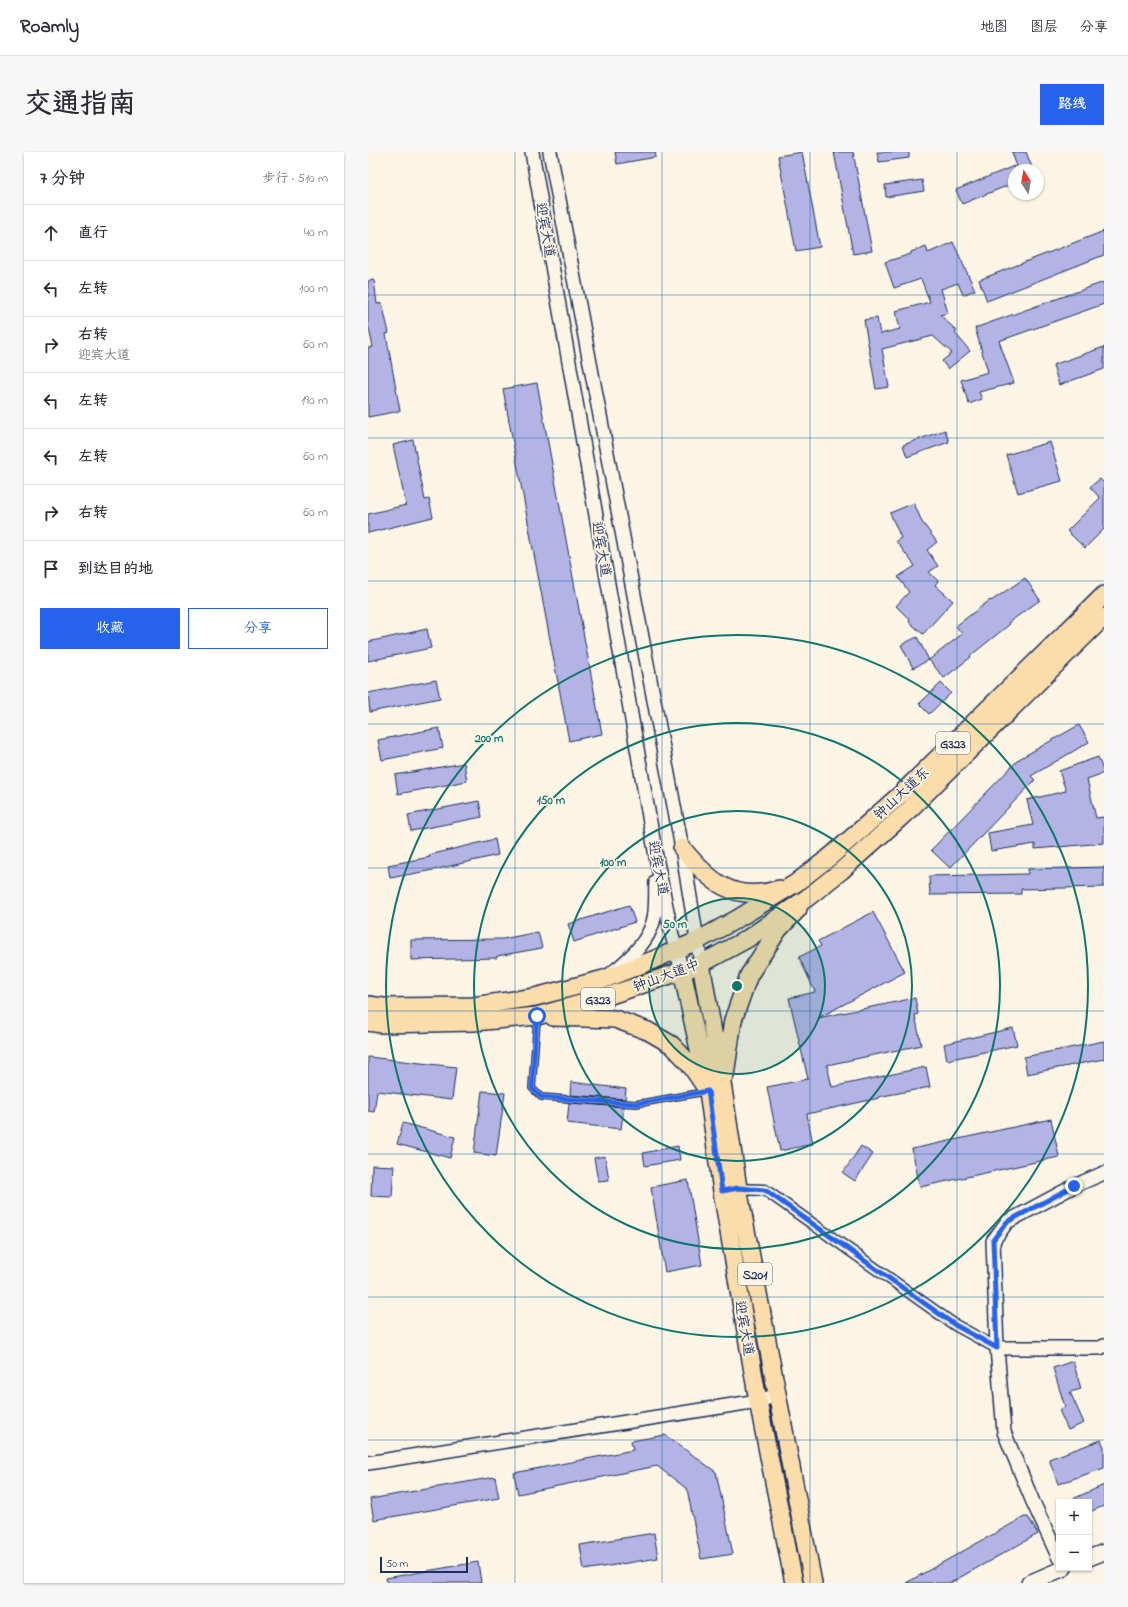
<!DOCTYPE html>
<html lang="zh">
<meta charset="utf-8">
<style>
:root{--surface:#fff;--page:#f7f7f7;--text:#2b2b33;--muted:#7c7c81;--line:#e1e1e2;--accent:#2563eb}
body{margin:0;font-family:"Indie Flower","LXGW WenKai TC",sans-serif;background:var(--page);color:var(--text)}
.controls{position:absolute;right:12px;bottom:12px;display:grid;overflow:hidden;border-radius:0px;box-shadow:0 1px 3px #0004}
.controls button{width:36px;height:36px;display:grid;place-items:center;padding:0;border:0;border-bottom:1px solid var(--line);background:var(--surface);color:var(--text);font:20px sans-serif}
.compass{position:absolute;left:640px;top:12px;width:36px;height:36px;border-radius:50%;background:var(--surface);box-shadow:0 1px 3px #0004;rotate:349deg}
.scale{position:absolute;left:12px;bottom:10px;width:88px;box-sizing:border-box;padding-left:4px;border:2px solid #1b2f5e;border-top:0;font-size:11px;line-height:14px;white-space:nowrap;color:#1b2f5e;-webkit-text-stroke:3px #fcf5e5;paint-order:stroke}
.stop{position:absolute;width:12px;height:12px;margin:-9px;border:3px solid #2563eb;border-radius:50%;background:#fff}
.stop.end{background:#2563eb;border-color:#fff;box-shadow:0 1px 4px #0008}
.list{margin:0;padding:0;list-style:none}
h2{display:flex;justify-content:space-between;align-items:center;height:52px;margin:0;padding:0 16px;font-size:17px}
h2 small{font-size:13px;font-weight:400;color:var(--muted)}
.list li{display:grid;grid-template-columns:26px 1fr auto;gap:12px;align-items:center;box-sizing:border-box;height:56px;padding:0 16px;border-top:1px solid var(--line)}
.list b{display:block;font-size:15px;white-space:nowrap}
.list p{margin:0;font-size:13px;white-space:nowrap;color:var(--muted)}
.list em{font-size:13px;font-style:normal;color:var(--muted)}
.actions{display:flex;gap:8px;padding:12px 16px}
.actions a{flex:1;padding:9px 0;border:1px solid var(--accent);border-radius:0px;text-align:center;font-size:14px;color:var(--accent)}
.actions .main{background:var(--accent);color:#fff}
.icon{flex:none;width:22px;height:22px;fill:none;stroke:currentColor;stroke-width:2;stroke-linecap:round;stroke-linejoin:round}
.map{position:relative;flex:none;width:736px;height:1431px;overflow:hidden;border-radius:0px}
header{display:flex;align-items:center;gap:24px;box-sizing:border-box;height:56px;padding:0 20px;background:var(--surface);border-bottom:1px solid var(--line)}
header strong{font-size:19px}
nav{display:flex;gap:22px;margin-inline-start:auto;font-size:14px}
.intro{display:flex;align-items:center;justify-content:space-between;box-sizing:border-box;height:96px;padding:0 24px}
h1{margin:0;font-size:28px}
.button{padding:10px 18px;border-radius:0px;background:var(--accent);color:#fff;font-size:14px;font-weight:700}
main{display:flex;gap:24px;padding:0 24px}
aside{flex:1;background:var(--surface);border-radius:0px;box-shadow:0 1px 3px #0004}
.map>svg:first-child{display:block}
.building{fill:#b3b4e5;stroke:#1b2f5e}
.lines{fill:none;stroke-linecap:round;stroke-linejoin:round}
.service-casing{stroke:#1b2f5e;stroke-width:8}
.minor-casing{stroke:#1b2f5e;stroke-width:13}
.tertiary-casing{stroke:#1b2f5e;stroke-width:16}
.secondary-casing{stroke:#1b2f5e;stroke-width:18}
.primary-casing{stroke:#1b2f5e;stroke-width:20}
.trunk-casing{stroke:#1b2f5e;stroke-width:20}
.service{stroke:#fcf5e5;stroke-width:5}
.minor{stroke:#fcf5e5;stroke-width:10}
.tertiary{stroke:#fcf5e5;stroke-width:13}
.secondary{stroke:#fcf5e5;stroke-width:15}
.primary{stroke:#faddab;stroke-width:17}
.trunk{stroke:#faddab;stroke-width:17}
.route{stroke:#2563eb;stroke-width:5}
.grid{fill:none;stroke:#1f6fb2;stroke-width:1;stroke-opacity:0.55}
.ring{fill:none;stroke:#0f766e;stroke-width:2}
.labels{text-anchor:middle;stroke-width:3.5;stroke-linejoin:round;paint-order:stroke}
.shield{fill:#fcf5e5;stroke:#5e6a86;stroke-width:1}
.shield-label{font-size:13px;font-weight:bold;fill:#1b2f5e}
.street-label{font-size:14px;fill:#1b2f5e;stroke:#fcf5e5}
.centre{fill:#0f766e;stroke:#fcf5e5;stroke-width:2}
.ring-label{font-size:12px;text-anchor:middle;font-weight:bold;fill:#0f766e;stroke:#fcf5e5;stroke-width:3.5;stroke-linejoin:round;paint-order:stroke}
</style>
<header>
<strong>Roamly</strong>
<nav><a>地图</a><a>图层</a><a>分享</a></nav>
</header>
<div class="intro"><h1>交通指南</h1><a class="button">路线</a></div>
<main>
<aside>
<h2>7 分钟<small>步行 · 510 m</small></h2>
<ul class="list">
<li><svg class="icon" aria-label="ahead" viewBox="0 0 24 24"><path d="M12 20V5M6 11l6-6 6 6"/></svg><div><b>直行</b></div><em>40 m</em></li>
<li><svg class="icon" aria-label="left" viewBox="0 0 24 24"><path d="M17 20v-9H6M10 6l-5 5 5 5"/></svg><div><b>左转</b></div><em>100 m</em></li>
<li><svg class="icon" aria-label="right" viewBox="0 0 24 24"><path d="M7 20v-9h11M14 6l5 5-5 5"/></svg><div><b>右转</b><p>迎宾大道</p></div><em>60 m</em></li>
<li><svg class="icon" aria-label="left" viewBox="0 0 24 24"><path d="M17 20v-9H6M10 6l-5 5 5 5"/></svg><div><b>左转</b></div><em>190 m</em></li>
<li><svg class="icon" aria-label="left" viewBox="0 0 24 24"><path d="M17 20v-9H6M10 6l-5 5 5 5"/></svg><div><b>左转</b></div><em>60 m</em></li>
<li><svg class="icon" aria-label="right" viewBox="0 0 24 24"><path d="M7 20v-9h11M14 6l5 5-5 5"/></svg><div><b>右转</b></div><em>60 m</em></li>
<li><svg class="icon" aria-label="arrive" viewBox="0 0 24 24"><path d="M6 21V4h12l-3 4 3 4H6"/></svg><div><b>到达目的地</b></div></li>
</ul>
<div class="actions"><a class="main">收藏</a><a>分享</a></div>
</aside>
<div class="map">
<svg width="736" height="1431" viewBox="0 0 736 1431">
<rect width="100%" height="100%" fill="#fcf5e5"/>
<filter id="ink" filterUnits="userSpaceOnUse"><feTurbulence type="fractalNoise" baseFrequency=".025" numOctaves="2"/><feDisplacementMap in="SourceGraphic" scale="8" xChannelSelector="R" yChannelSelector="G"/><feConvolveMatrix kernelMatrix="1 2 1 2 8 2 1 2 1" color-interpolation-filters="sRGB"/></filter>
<g filter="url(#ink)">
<!-- building -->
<path class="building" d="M247,0H287L288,5L249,12Z
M434,0L452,95L428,99L410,4Z
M466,0H485L504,99L485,102Z
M509,0H541V6L511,10Z
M644,0H658L665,18H650Z
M646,14V31L594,52L588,38Z
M554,28L556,39L518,45L517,33Z
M736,79V103L619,149L611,128Z
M585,90L607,138L595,143L590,131L573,137L580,161L572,163L589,179L587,181L602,199L580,217L574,209L584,201L565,184L514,197L521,235L508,237L496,168L509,166L512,182L532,177L528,159L562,150L553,127L526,136L517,110L543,102V100L558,94L560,101Z
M6,128L9,152L14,151L21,181L18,182L32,259L0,265V196L5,195L0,172V129Z
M736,130V152L631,189L646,231L611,240L614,247L601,252L593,228L620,220L607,176Z
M736,195V217L691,233L685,213Z
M169,231L234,582L201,589L135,237Z
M577,278L581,290L539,305L535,293Z
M45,288L57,348L61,347L65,365L0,381V362L38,353L25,293Z
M682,290L694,329L650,341L638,303Z
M732,327L736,331V377L717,396L699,379L732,346L722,335Z
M546,351L554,370L569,390L559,398L570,414L561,420L570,429L567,433L585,449L555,482L541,470L542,468L528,454L541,440L530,425L547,414L528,389L533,386L522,361Z
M657,426L672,448L640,471L642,472L602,504L603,505L576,526L561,508L594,482L588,474L622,448L623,449Z
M59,477L63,496L0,509V490Z
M549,485L561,508L545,516L533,493Z
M68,528L72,546L2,560L0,541Z
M573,531L583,541L561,562L551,552Z
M711,573L721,590L663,624L667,628L582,716L563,698L651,607Z
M71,576L75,596L14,608L10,588Z
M730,605L736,621L719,627L728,666L736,665V691L667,697V692L623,699L620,681L665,673L659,648L698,639L691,619Z
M96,611L99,629L30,642L27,623Z
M111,649L114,665L43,679L40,663Z
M127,687L130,703L65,718L22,726L20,713L62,705L61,703Z
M736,715V735L653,737V742L562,743L561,724L660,722V717Z
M261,753L267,770L206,790L200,772Z
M505,760L537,820L450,866L547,846L550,862L547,863L553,893L459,913L464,935L558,915L562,935L510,945L511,946L439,962L445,992L412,999L399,935L440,927L421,846L447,840L431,805L453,794L450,789Z
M170,780L174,796L129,804V806L43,808V788L135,787Z
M645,876L649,893L579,908L576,892Z
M736,889V907L659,922L656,905Z
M0,905L88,915L84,948L9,939L6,960L0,959Z
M203,930L258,937L257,947L202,943Z
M114,939L137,941L128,1004L106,1001Z
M201,951L256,955L253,977L199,971Z
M683,967L691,1005L552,1035L544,997Z
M35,971L87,985L82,1006L29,992Z
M310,994L312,1008L277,1014L275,1001Z
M493,994L505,1002L487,1029L475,1021Z
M237,1004L241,1028L230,1029L226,1006Z
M4,1013L26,1014L24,1045L3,1044Z
M320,1028L334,1113L297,1120L283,1035Z
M705,1209L713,1237L702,1240L716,1271L700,1278L691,1258L697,1255L685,1216Z
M297,1283L348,1320L365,1402L333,1407L319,1337L289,1314L150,1342L146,1321L265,1298L263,1289Z
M733,1288L736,1295V1316L690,1332L681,1307Z
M127,1325L131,1346L6,1368L2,1347Z
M736,1333V1354L721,1360V1350H698Z
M656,1365H660L670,1382L582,1431H538Z
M286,1381L290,1406L216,1418L212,1393Z
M110,1410L113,1431H19L18,1426Z"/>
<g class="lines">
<defs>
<path id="service" d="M169,867L164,936L173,945L268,952L336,940"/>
<path id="minor" d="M366,1037L397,1038L587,1173L629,1196"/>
<path id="tertiary" d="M164,0L289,710L304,783L314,819
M182,0L314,696L333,812
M245,820C262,807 279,791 285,770C289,758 287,742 288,729
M629,1196H732L736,1194
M0,1311L390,1249L410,1243
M691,1406L665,1350L636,1280L629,1196L625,1089L639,1070L706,1034L736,1021"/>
<path id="secondary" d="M721,1406L736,1400
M661,1431L696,1416"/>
<path id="primary" d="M333,812L355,937L370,1036L445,1431
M314,819L340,939L354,1039L390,1249L426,1431
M357,923L365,868L381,823L410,778L430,757"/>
<path id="trunk" d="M314,696C341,729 366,752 411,737
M0,853L15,855L105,854L167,845L236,827L285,808L329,789L369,767L428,731L463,704L533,642L736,443
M185,865L247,867L280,879L304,893L321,911L340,939
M0,870L14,872L106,870L169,864L234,846L314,819L333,812L379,787L439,746L473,719L542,657L736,465"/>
</defs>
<!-- service casing -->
<use href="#service" class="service-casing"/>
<!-- minor casing -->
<use href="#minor" class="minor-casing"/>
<!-- tertiary casing -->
<use href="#tertiary" class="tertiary-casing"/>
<!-- secondary casing -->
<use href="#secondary" class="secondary-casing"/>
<!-- primary casing -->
<use href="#primary" class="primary-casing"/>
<!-- trunk casing -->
<use href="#trunk" class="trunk-casing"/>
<!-- service -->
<use href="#service" class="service"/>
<!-- minor -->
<use href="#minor" class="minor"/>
<!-- tertiary -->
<use href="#tertiary" class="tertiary"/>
<!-- secondary -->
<use href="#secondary" class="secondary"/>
<!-- primary -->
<use href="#primary" class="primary"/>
<!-- trunk -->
<use href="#trunk" class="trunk"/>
</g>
</g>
<g class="lines" filter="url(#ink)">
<!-- route -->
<path class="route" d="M169,864L164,936L173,945L268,952L340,939L354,1039L370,1036L397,1038L587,1173L629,1196L625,1088L639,1070L706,1034"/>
</g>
<!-- grid -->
<path class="grid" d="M147,0V1431M294,0V1431M442,0V1431M589,0V1431M0,143H736M0,286H736M0,429H736M0,572H736M0,716H736M0,859H736M0,1002H736M0,1145H736M0,1288H736"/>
<!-- distance rings -->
<circle cx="369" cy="834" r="88" fill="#0f766e" fill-opacity=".12"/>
<g class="ring">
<circle cx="369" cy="834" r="88"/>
<circle cx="369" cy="834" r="175"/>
<circle cx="369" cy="834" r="263"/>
<circle cx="369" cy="834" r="351"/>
</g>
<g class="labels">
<!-- shield labels -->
<g class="shield">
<rect x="568" y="580" width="34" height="22" rx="3"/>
<rect x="213" y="836" width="34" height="22" rx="3"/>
<rect x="370" y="1111" width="34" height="22" rx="3"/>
</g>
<g class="shield-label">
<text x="585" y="596">G323</text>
<text x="230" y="852">G323</text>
<text x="387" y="1127">S201</text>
</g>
<!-- street labels -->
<g class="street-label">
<text transform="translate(178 78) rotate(80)" y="5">迎宾大道</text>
<text transform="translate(234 397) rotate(80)" y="5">迎宾大道</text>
<text transform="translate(533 641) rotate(-43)" y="5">钟山大道东</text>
<text transform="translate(291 716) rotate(79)" y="5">迎宾大道</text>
<text transform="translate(298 823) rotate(-20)" y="5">钟山大道中</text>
<text transform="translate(377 1176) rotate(80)" y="5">迎宾大道</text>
</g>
</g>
<circle cx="369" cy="834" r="6" class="centre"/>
<g class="ring-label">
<text x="121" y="590">200 m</text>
<text x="183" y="652">150 m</text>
<text x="245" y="714">100 m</text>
<text x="307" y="776">50 m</text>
</g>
</svg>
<div class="controls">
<button>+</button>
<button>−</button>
</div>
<svg class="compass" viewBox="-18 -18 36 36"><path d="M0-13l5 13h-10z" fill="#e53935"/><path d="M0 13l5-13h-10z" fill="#7c7c81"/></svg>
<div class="scale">50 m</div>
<div class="stop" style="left:169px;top:864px"></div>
<div class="stop end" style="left:706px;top:1034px"></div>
</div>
</main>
